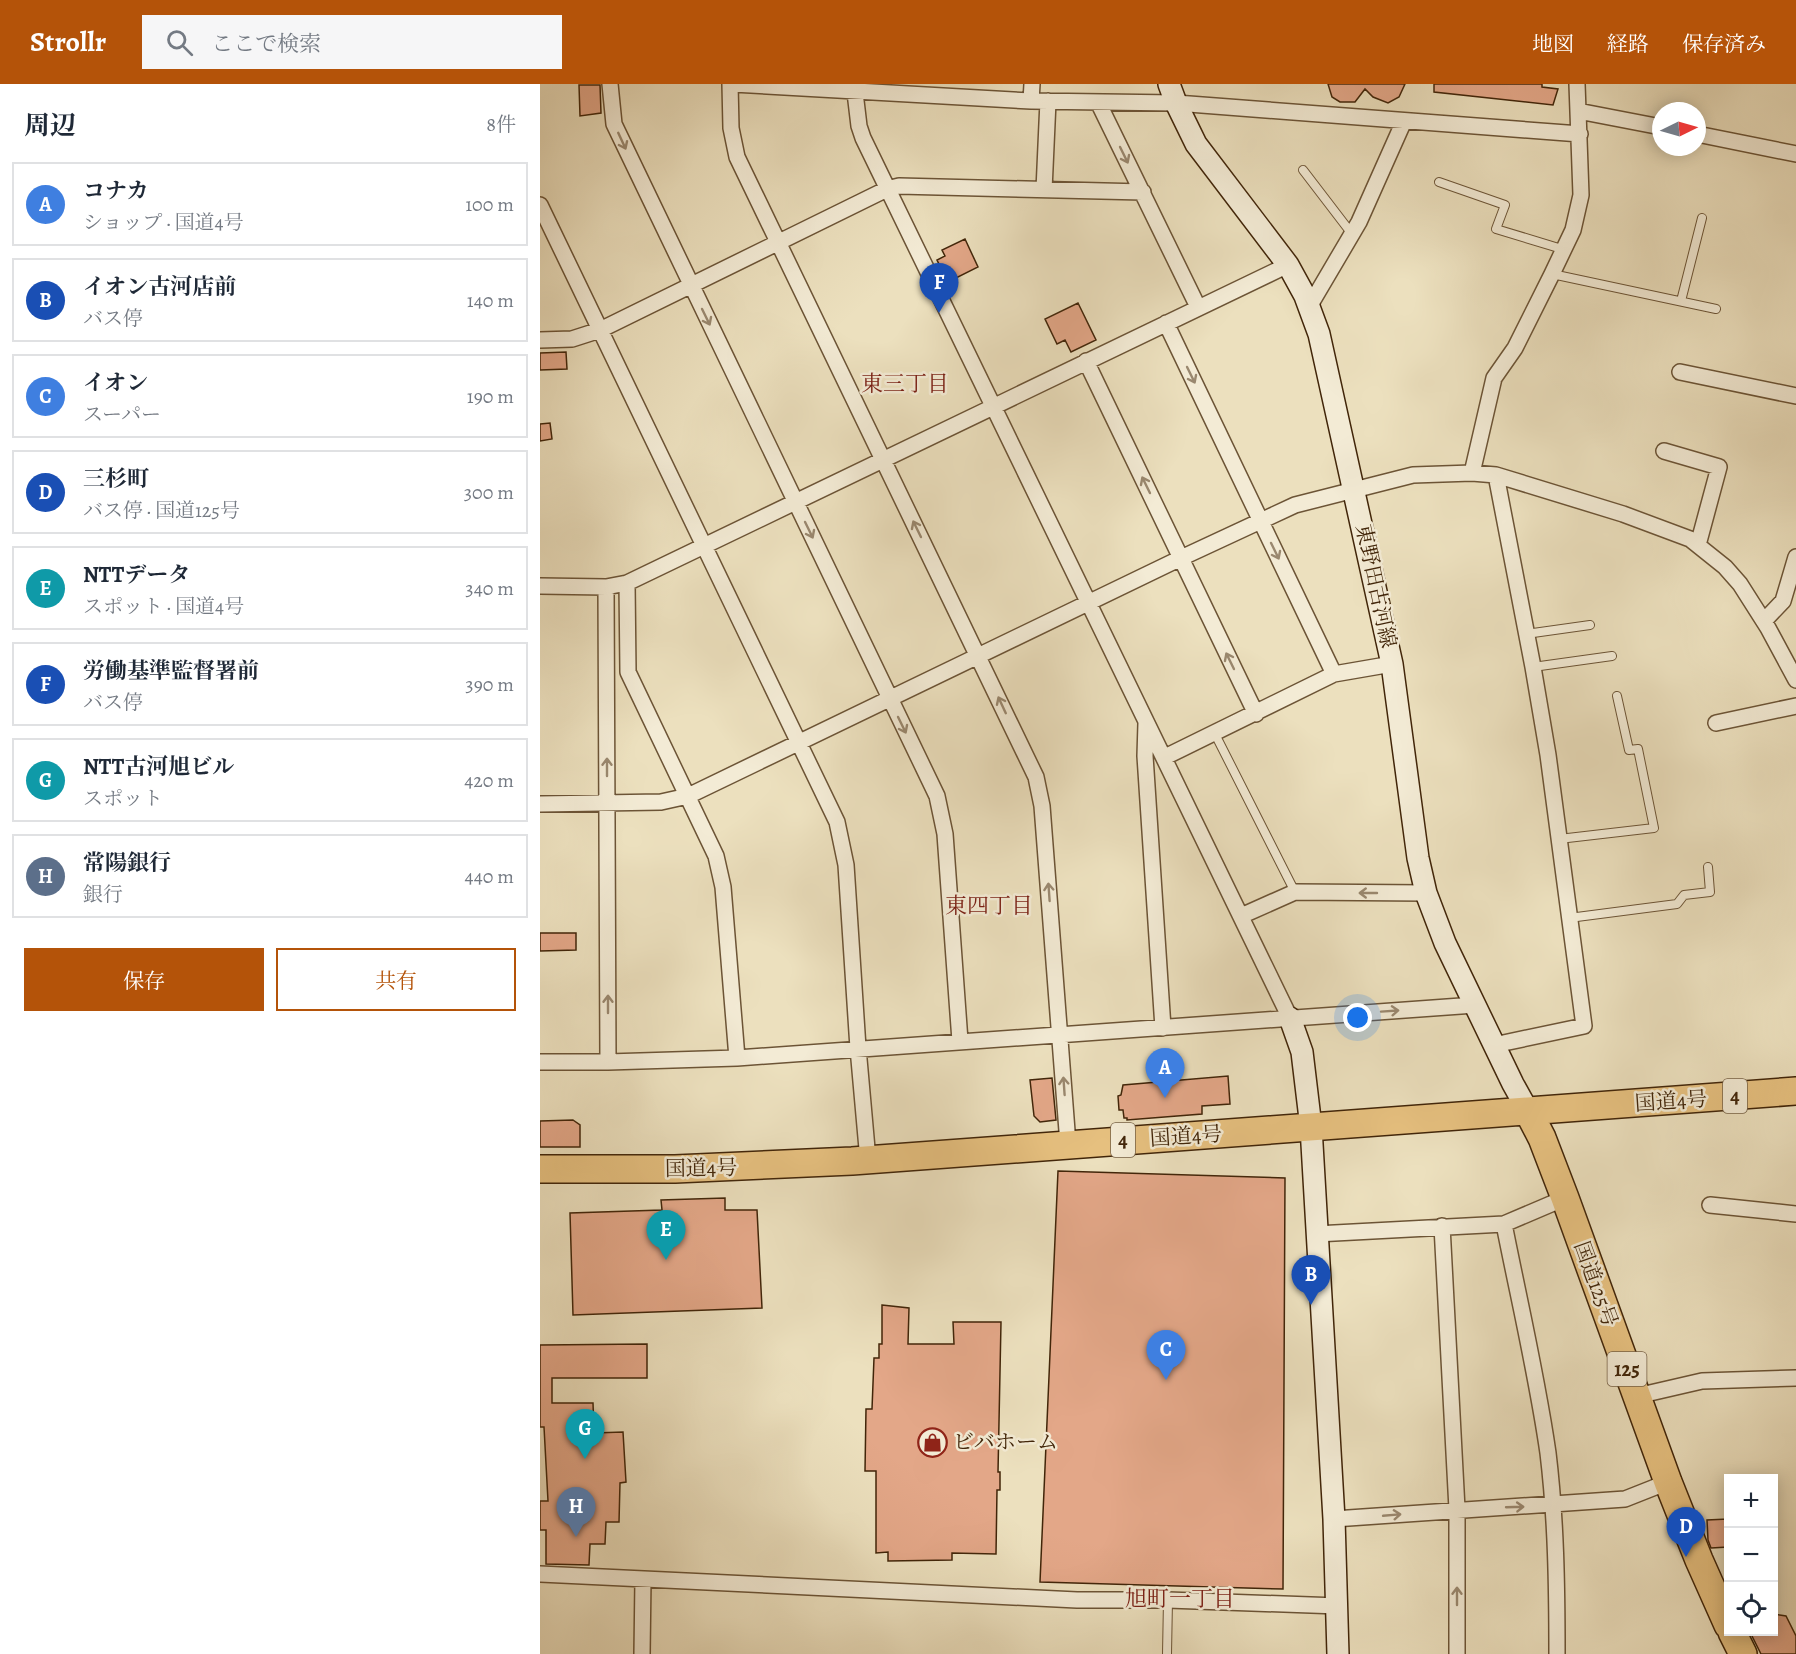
<!DOCTYPE html>
<html lang="ja">
<meta charset="utf-8">
<style>
:root{--surface:#fff;--page:#f6f6f7;--text:#1f2937;--muted:#747a83;--line:#e0e1e3;--accent:#b45309}
body{margin:0;font-family:Alegreya,"Noto Serif JP",serif;background:var(--page);color:var(--text)}
.controls{position:absolute;right:18px;bottom:18px;display:grid;overflow:hidden;border-radius:0px;box-shadow:0 3px 15px #0003}
.controls button{width:54px;height:54px;display:grid;place-items:center;padding:0;border:0;border-bottom:2px solid var(--line);background:var(--surface);color:var(--text);font:30px sans-serif}
.compass{position:absolute;left:1112px;top:18px;width:54px;height:54px;border-radius:50%;background:var(--surface);box-shadow:0 3px 15px #0003;rotate:85deg}
.you{position:absolute;left:818px;top:934px;width:21px;height:21px;margin:-15px;border:4px solid #fff;border-radius:50%;background:#1a73e8;box-shadow:0 0 0 9px #1a73e833}
.badge{display:grid;place-items:center;width:39px;height:39px;border-radius:50%;background:var(--accent);color:#fff;font-size:20px;font-weight:700}
.pin{position:absolute;translate:-50% -50px;filter:drop-shadow(0 2px 3px #0008)}
.pin::after{content:'';position:absolute;top:32px;width:21px;height:18px;background:inherit;clip-path:polygon(0 0,100% 0,50% 100%)}
.list{margin:0;padding:0;list-style:none}
h2{display:flex;justify-content:space-between;align-items:center;height:78px;margin:0;padding:0 24px;font-size:26px}
h2 small{font-size:20px;font-weight:400;color:var(--muted)}
.list li{display:grid;grid-template-columns:39px 1fr auto;gap:18px;align-items:center;box-sizing:border-box;height:84px;margin:0 12px 12px;padding:0 12px;border:2px solid var(--line);border-radius:0px}
.list b{display:block;font-size:22px;white-space:nowrap}
.list p{margin:0;font-size:20px;white-space:nowrap;color:var(--muted)}
.list em{font-size:20px;font-style:normal;color:var(--muted)}
.actions{display:flex;gap:12px;padding:18px 24px}
.actions a{flex:1;padding:14px 0;border:2px solid var(--accent);border-radius:0px;text-align:center;font-size:21px;color:var(--accent)}
.actions .main{background:var(--accent);color:#fff}
.icon{flex:none;width:33px;height:33px;fill:none;stroke:currentColor;stroke-width:2;stroke-linecap:round;stroke-linejoin:round}
.map{position:relative;flex:none;width:1256px;height:1570px;overflow:hidden}
header{display:flex;align-items:center;gap:36px;box-sizing:border-box;height:84px;padding:0 30px;background:var(--accent);color:#fff}
header strong{font-size:28px}
nav{display:flex;gap:33px;margin-inline-start:auto;font-size:21px}
.search{width:420px;height:54px;background:var(--page);display:flex;align-items:center;gap:15px;box-sizing:border-box;padding:0 21px;border-radius:0px;color:var(--muted);font-size:22px}
main{display:flex}
aside{flex:1;background:var(--surface)}
.map>svg:first-child{display:block}
.building{fill:#e3a788;stroke:#412509;stroke-width:1.5}
.lines{fill:none;stroke-linecap:round;stroke-linejoin:round}
.lane-casing{stroke:#6c5436;stroke-width:10}
.street-casing{stroke:#6c5436;stroke-width:18}
.secondary-casing{stroke:#412509;stroke-width:24}
.highway-casing{stroke:#412509;stroke-width:30}
.lane{stroke:#f3ebd5;stroke-width:8}
.street{stroke:#f3ebd5;stroke-width:15}
.secondary{stroke:#f3ebd5;stroke-width:21}
.highway{stroke:#e6c07f;stroke-width:27}
.oneway{stroke:#9a886f}
.labels{text-anchor:middle;stroke-width:5;stroke-linejoin:round;paint-order:stroke}
.shield{fill:#f3ebd5;stroke:#766046;stroke-width:1.5}
.shield-label{font-size:20px;font-weight:bold;fill:#412509}
.street-label{font-size:21px;fill:#412509;stroke:#f3ebd5}
.poi-label{font-size:21px;fill:#412509;stroke:#f3ebd5;text-anchor:start}
.neighbourhood-label{font-size:22px;fill:#7a1f14;stroke:#f3ebd5}
</style>
<header>
<strong>Strollr</strong>
<div class="search"><svg class="icon" aria-label="search" viewBox="0 0 24 24"><circle cx="10" cy="10" r="6"/><path d="M15 15l6 6"/></svg>ここで検索</div>
<nav><a>地図</a><a>経路</a><a>保存済み</a></nav>
</header>
<main>
<aside>
<h2>周辺<small>8件</small></h2>
<ul class="list">
<li><span class="badge" style="background:#3f7fe0">A</span><div><b>コナカ</b><p>ショップ · 国道4号</p></div><em>100 m</em></li>
<li><span class="badge" style="background:#1a4fb4">B</span><div><b>イオン古河店前</b><p>バス停</p></div><em>140 m</em></li>
<li><span class="badge" style="background:#3f7fe0">C</span><div><b>イオン</b><p>スーパー</p></div><em>190 m</em></li>
<li><span class="badge" style="background:#1a4fb4">D</span><div><b>三杉町</b><p>バス停 · 国道125号</p></div><em>300 m</em></li>
<li><span class="badge" style="background:#0f9aa8">E</span><div><b>NTTデータ</b><p>スポット · 国道4号</p></div><em>340 m</em></li>
<li><span class="badge" style="background:#1a4fb4">F</span><div><b>労働基準監督署前</b><p>バス停</p></div><em>390 m</em></li>
<li><span class="badge" style="background:#0f9aa8">G</span><div><b>NTT古河旭ビル</b><p>スポット</p></div><em>420 m</em></li>
<li><span class="badge" style="background:#5c6f8a">H</span><div><b>常陽銀行</b><p>銀行</p></div><em>440 m</em></li>
</ul>
<div class="actions"><a class="main">保存</a><a>共有</a></div>
</aside>
<div class="map">
<svg width="1256" height="1570" viewBox="0 0 1256 1570">
<rect width="100%" height="100%" fill="#ece0be"/>
<filter id="stains"><feTurbulence type="fractalNoise" baseFrequency=".00333" numOctaves="4"/><feColorMatrix values="0 0 0 0 .2 0 0 0 0 .09 0 0 0 0 .02 0 0 0 .5 -.17"/></filter>
<radialGradient id="worn" r=".72"><stop offset=".6" stop-color="#630" stop-opacity="0"/><stop offset="1" stop-color="#630" stop-opacity=".3"/></radialGradient>
<!-- building -->
<path class="building" d="M788,0H865L859,13L848,19L833,13L825,5L815,18H800L792,13Z
M894,0H1002V3L1018,5L1013,21L894,8Z
M39,1H60L61,29L40,32Z
M425,155L438,183L408,198L397,176L405,172L402,166Z
M538,219L556,256L531,268L525,256L517,260L505,235Z
M26,268L27,285L0,286V269Z
M10,339L12,355L0,357V340Z
M0,849H36V866L0,867Z
M688,992L690,1020L662,1022V1030L587,1036V1034H584L583,1026H579L578,1012L581,1011L583,1001Z
M512,994L516,1036L500,1038L494,1032L490,996Z
M33,1036L40,1041V1063H0V1037Z
M518,1087L745,1094L743,1505L500,1498Z
M185,1114V1126H217L222,1224L33,1231L30,1129L122,1126L121,1116Z
M342,1221L369,1224L368,1260H414L413,1238H461L458,1388H460V1406H457L456,1470L412,1469V1476L348,1477V1468L336,1469V1387H325L326,1325H332L334,1274H339V1260H342Z
M107,1260V1294H12V1319H53L54,1349L83,1348L86,1398L80,1399L79,1438H66L65,1460H50L49,1481L6,1480V1446H0V1417H8L4,1343H0V1261Z
M1188,1435V1463L1171,1464L1168,1456L1167,1436Z
M1233,1530L1246,1532L1256,1552V1570H1221L1210,1548H1233Z"/>
<g class="lines">
<defs>
<path id="lane" d="M763,86L812,150
M899,98L965,121L956,145L1022,165
M1012,190L1176,225
M1141,217L1162,134
M986,550L1050,541
M993,583L1072,572
M675,650L755,808
M1019,755L1114,744L1098,665L1089,666L1077,612
M1029,834L1137,820L1144,811L1170,808L1168,783
M627,1570L628,1516"/>
<path id="street" d="M70,0L74,40L397,712L405,750L420,957
M190,0L191,44L197,73L496,693L502,722L528,1060
M193,0L491,17L636,19L1040,50
M314,0L319,42L323,54L750,934
M491,17L492,0
M558,18L658,223
M1038,27L1121,43
M1157,50L1256,70
M504,106L508,17
M0,121L297,738L306,781L318,964L328,1076
M769,223L819,138L864,37
M626,239L794,590
M0,256L32,255L60,246L347,105L359,102L603,108
M546,277L716,630
M1140,288L1256,312
M1124,367L1179,383L1158,461
M932,389L954,294L975,264L1012,190L1033,146L1041,111L1037,0
M87,499L88,588L176,772L183,803L197,974
M0,502L66,503L87,499L748,181
M66,503L68,978
M1224,537L1243,517L1256,473
M606,639L605,672L623,944
M1176,639L1256,622
M625,673L794,590L852,580
M0,720L121,718L148,712L641,474L755,421L873,391L932,389L956,391L1083,430L1150,455L1185,483L1200,500L1228,544L1256,596
M701,832L755,808L886,809
M954,961L1044,942L1008,671L993,583L956,391
M0,978H68L197,974L935,921
M1170,1121L1256,1130
M964,1140C979,1216 997,1292 1008,1369C1016,1435 1017,1503 1017,1570
M902,1142L917,1425V1570
M776,1150L964,1140L1025,1114
M1097,1312L1162,1297L1256,1294
M794,1435L1085,1415L1128,1398
M0,1490L537,1516H628L798,1522
M102,1570L103,1495"/>
<path id="secondary" d="M629,0L636,19L656,60L748,181L765,212L779,250L852,580L878,774L886,809L905,859L973,1000L988,1027
M750,934L762,968L771,1043L794,1435L798,1570"/>
<path id="highway" d="M988,1027L1002,1054L1025,1114L1128,1398L1159,1476L1188,1541
M0,1085H135L312,1077L1256,1007
M1192,1548L1203,1570"/>
</defs>
<!-- lane casing -->
<use href="#lane" class="lane-casing"/>
<!-- street casing -->
<use href="#street" class="street-casing"/>
<!-- secondary casing -->
<use href="#secondary" class="secondary-casing"/>
<!-- highway casing -->
<use href="#highway" class="highway-casing"/>
<!-- lane -->
<use href="#lane" class="lane"/>
<!-- street -->
<use href="#street" class="street"/>
<!-- secondary -->
<use href="#secondary" class="secondary"/>
<!-- highway -->
<use href="#highway" class="highway"/>
</g>
<!-- one-way arrows -->
<defs><path id="oneway-shaft" d="M-6 0H5M1.5-3L5.5 0L1.5 3" fill="none" stroke-width="1.6" stroke-linecap="round" stroke-linejoin="round" transform="scale(1.5)"/></defs>
<g class="oneway">
<use href="#oneway-shaft" transform="translate(82 57) rotate(65)"/>
<use href="#oneway-shaft" transform="translate(584 71) rotate(64)"/>
<use href="#oneway-shaft" transform="translate(166 233) rotate(64)"/>
<use href="#oneway-shaft" transform="translate(651 291) rotate(64)"/>
<use href="#oneway-shaft" transform="translate(606 401) rotate(-116)"/>
<use href="#oneway-shaft" transform="translate(377 445) rotate(-116)"/>
<use href="#oneway-shaft" transform="translate(269 446) rotate(64)"/>
<use href="#oneway-shaft" transform="translate(735 467) rotate(64)"/>
<use href="#oneway-shaft" transform="translate(690 577) rotate(-116)"/>
<use href="#oneway-shaft" transform="translate(462 621) rotate(-115)"/>
<use href="#oneway-shaft" transform="translate(362 641) rotate(64)"/>
<use href="#oneway-shaft" transform="translate(67 683) rotate(-90)"/>
<use href="#oneway-shaft" transform="translate(509 808) rotate(-94)"/>
<use href="#oneway-shaft" transform="translate(828 809) rotate(180)"/>
<use href="#oneway-shaft" transform="translate(68 920) rotate(-90)"/>
<use href="#oneway-shaft" transform="translate(850 927) rotate(-4)"/>
<use href="#oneway-shaft" transform="translate(524 1002) rotate(-94)"/>
<use href="#oneway-shaft" transform="translate(975 1423) rotate(-2)"/>
<use href="#oneway-shaft" transform="translate(852 1431) rotate(-5)"/>
<use href="#oneway-shaft" transform="translate(917 1512) rotate(-90)"/>
</g>
<!-- icons -->
<defs>
<symbol id="shop-ring" viewBox="-11 -11 22 22"><circle r="9.5" fill="#f3ebd5" stroke="#8f2418" stroke-width="1.5"/><path d="M-5-2.5h2.3a2.7 3.5 0 0 1 5.4 0H5L5.5 6h-11ZM-1.5-2.5h3a1.5 2.3 0 0 0-3 0Z" fill="#8f2418"/></symbol>
</defs>
<g fill-rule="evenodd">
<use href="#shop-ring" x="376" y="1342" width="33" height="33"/>
</g>
<g class="labels">
<!-- shield labels -->
<g class="shield">
<rect x="1183" y="995" width="24" height="34" rx="4.5"/>
<rect x="571" y="1039" width="24" height="34" rx="4.5"/>
<rect x="1067.5" y="1268" width="39" height="34" rx="4.5"/>
</g>
<g class="shield-label">
<text x="1195" y="1019">4</text>
<text x="583" y="1063">4</text>
<text x="1087" y="1292">125</text>
</g>
<!-- street labels -->
<g class="street-label">
<text transform="translate(836 502) rotate(78)" y="7">東野田古河線</text>
<text transform="translate(1131 1017) rotate(-4)" y="7">国道4号</text>
<text transform="translate(646 1052) rotate(-4)" y="7">国道4号</text>
<text transform="translate(161 1084) rotate(-1)" y="7">国道4号</text>
<text transform="translate(1056 1200) rotate(70)" y="7">国道125号</text>
</g>
<!-- poi labels -->
<g class="poi-label">
<text x="413" y="1365">ビバホーム</text>
</g>
<!-- neighbourhood labels -->
<g class="neighbourhood-label">
<text x="365" y="307">東三丁目</text>
<text x="449" y="829">東四丁目</text>
<text x="640" y="1522">旭町一丁目</text>
</g>
</g>
<rect width="100%" height="100%" filter="url(#stains)"/>
<rect width="100%" height="100%" fill="url(#worn)"/>
</svg>
<div class="controls">
<button>+</button>
<button>−</button>
<button><svg class="icon" aria-label="locate" viewBox="0 0 24 24"><circle cx="12" cy="12" r="6"/><path d="M12 2v4M12 18v4M2 12h4M18 12h4"/></svg></button>
</div>
<svg class="compass" viewBox="-18 -18 36 36"><path d="M0-13l5 13h-10z" fill="#e53935"/><path d="M0 13l5-13h-10z" fill="#747a83"/></svg>
<div class="you"></div>
<div class="pin badge" style="left:625px;top:1014px;background:#3f7fe0">A</div>
<div class="pin badge" style="left:771px;top:1221px;background:#1a4fb4">B</div>
<div class="pin badge" style="left:626px;top:1296px;background:#3f7fe0">C</div>
<div class="pin badge" style="left:1146px;top:1473px;background:#1a4fb4">D</div>
<div class="pin badge" style="left:126px;top:1176px;background:#0f9aa8">E</div>
<div class="pin badge" style="left:399px;top:229px;background:#1a4fb4">F</div>
<div class="pin badge" style="left:45px;top:1375px;background:#0f9aa8">G</div>
<div class="pin badge" style="left:36px;top:1453px;background:#5c6f8a">H</div>
</div>
</main>
